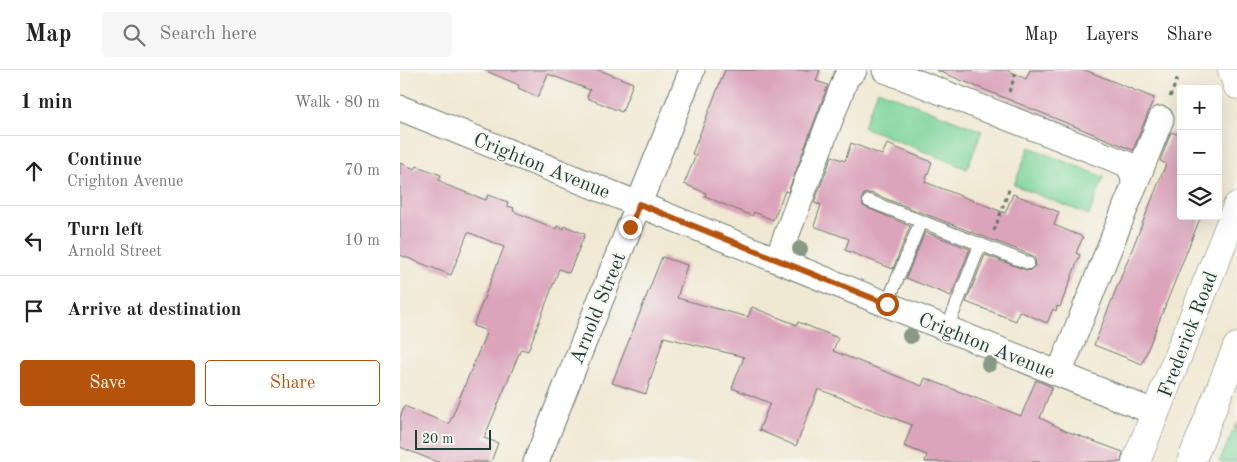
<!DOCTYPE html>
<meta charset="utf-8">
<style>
:root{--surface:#fff;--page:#f6f6f6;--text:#222;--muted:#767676;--line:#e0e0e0;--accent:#b45309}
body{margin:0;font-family:"Old Standard TT",serif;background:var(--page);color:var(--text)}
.controls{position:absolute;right:15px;top:15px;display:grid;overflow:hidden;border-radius:5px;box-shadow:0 5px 20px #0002}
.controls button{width:45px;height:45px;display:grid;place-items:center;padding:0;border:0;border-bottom:1px solid var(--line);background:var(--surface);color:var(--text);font:25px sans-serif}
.scale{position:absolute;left:15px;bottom:12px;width:76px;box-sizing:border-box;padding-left:5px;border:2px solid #1f3d34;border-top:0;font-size:14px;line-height:18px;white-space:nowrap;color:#1f3d34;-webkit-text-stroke:4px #f6f6f2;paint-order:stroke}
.stop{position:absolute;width:15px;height:15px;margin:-11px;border:4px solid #b45309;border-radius:50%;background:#fff}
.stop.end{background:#b45309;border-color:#fff;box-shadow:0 1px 5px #0008}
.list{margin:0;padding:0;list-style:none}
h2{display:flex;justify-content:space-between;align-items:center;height:65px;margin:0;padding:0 20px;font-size:21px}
h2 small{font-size:16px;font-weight:400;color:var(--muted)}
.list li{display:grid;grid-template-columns:32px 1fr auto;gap:15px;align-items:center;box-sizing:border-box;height:70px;padding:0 20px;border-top:1px solid var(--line)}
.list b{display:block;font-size:19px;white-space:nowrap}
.list p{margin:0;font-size:16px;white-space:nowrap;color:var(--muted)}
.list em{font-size:16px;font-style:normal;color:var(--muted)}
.actions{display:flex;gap:10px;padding:15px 20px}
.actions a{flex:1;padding:11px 0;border:1px solid var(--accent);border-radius:5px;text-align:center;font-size:18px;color:var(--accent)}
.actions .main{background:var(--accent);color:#fff}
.icon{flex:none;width:28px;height:28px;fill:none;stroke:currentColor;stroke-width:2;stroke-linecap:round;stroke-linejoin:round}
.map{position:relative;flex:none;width:837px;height:392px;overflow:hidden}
header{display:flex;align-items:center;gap:30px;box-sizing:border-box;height:70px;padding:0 25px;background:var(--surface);border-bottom:1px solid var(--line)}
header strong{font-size:24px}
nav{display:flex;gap:28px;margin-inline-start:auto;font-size:18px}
.search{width:350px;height:45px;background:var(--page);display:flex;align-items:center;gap:12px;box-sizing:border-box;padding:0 18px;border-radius:5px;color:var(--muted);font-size:19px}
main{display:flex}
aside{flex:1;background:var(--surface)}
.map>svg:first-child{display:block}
.green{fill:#7dd499;stroke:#4e8866}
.building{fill:#dba4bb}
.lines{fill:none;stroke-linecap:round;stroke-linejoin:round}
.service-casing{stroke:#68796b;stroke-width:14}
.minor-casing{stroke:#68796b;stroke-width:27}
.secondary-casing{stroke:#68796b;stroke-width:29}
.path{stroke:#68796b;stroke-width:3;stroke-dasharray:4 4;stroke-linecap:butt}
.service{stroke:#fff;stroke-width:12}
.minor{stroke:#fff;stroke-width:25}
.secondary{stroke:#fff;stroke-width:28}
.tree{fill:#889a86}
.route{stroke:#b45309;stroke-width:6}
.labels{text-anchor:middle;stroke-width:4;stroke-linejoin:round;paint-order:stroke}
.street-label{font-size:20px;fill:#1f3d34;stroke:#f6f6f2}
</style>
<header>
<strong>Map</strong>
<div class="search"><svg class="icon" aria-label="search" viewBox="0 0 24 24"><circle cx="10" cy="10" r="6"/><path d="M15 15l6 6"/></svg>Search here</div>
<nav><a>Map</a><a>Layers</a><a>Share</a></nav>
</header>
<main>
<aside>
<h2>1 min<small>Walk · 80 m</small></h2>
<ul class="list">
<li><svg class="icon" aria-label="ahead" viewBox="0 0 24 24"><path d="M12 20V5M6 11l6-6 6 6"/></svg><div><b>Continue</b><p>Crighton Avenue</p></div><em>70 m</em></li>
<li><svg class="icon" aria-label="left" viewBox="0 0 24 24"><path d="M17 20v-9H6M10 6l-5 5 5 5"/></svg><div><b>Turn left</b><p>Arnold Street</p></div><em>10 m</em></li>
<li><svg class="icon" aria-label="arrive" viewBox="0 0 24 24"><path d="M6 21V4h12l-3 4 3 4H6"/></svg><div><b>Arrive at destination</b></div></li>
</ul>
<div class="actions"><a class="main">Save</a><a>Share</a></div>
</aside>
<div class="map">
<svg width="837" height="392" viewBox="0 0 837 392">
<rect width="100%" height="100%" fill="#f6f6f2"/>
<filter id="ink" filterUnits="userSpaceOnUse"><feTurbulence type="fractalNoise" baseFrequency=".02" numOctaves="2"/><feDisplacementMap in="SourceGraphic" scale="10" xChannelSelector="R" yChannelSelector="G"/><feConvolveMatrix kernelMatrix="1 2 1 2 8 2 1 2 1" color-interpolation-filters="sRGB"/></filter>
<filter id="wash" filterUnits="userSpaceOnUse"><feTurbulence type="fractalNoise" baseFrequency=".0096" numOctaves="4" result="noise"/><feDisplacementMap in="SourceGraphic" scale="20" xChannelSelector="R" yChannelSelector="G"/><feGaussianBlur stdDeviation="1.12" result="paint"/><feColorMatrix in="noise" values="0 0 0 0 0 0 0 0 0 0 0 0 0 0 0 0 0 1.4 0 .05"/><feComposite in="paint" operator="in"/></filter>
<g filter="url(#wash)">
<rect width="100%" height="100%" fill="#f0e8d2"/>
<!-- green -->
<path class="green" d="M478,20L582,61L567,99L463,57Z
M629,77L704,107L689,145L614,115Z
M837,352V392H819Z"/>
<g id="blocks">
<!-- building -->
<path class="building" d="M84,0H199L233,13L222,42L187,28L190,20L148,4L138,27L118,18L119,15Z
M325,0H420L416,11L428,15L388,122L385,121L373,150L354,142L352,146L323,134L305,126L306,123L284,114L296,85L292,84Z
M536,0H607L626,9L630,0H685L754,28L733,80Z
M771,62L781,66V146H801L742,294L694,275L766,94L760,91Z
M451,73L482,85L487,74L532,92L525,112L605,143L613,124L659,142L654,155L683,167L676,183L680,185L660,237L657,236L656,241L653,239L647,253L619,241L616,251L566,232L585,185L629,201L636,195L635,188L631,185L471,123L464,124L462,128L463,136L510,156L493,199L445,180L449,169L414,156L421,135L414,133L432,86L445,91Z
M0,93L15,99L17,96L41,105L39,110L46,115L86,130L88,125L108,132L107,136L114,138L113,141L156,159L157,156L164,159L165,156L185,164L169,203L159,199L128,281L121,279L84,368L98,373L91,392H37L0,377V348L4,336L49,354L87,261L73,256L104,177L68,162L51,205L0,185Z
M525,162L570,179L551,226L506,208Z
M262,187L287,195L277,228L348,247L352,237L397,255L398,252L438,268L433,281L522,316L525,308L621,346L636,310L652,317L640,348L666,361L723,382L721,392H525L527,385L504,376L512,355L418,319L396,376L359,360L370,333L332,318L344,287L264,267L246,324L212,313Z"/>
</g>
</g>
<g filter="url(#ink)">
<use href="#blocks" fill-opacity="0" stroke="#68796b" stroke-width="1"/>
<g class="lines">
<defs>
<path id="service" d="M469,131L628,193
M487,234L521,151
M547,259L580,175"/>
<path id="minor" d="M485,0L727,94L733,104L734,116L659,304
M0,38L756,343
M734,116L761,49
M377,190L446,8L454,0
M136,392L292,0"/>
<path id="secondary" d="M832,0L837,15
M736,392L837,136
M791,392L837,277"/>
</defs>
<!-- service casing -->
<use href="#service" class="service-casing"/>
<!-- minor casing -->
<use href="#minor" class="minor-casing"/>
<!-- secondary casing -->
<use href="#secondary" class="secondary-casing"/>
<!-- path -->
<path class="path" d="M609,22L617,0
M770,27L778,7
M594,161L610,117"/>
<!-- service -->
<use href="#service" class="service"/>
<!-- minor -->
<use href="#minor" class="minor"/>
<!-- secondary -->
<use href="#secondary" class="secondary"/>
</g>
<!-- trees -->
<g class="tree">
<circle cx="400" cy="179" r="8"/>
<circle cx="510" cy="266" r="8"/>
<circle cx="589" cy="294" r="8"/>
</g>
</g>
<g class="lines" filter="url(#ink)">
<!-- route -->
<path class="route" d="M230,157L239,134L487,234"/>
</g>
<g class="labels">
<!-- street labels -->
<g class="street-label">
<text transform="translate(142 95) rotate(22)" y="7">Crighton Avenue</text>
<text transform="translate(197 238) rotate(-68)" y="7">Arnold Street</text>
<text transform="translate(787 264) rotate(-69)" y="7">Frederick Road</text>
<text transform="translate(587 275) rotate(22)" y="7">Crighton Avenue</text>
</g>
</g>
</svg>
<div class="controls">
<button>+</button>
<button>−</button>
<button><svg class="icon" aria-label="layers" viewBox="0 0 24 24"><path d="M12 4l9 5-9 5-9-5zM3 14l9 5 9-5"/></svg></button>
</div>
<div class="scale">20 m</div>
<div class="stop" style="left:487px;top:234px"></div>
<div class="stop end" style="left:230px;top:157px"></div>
</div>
</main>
